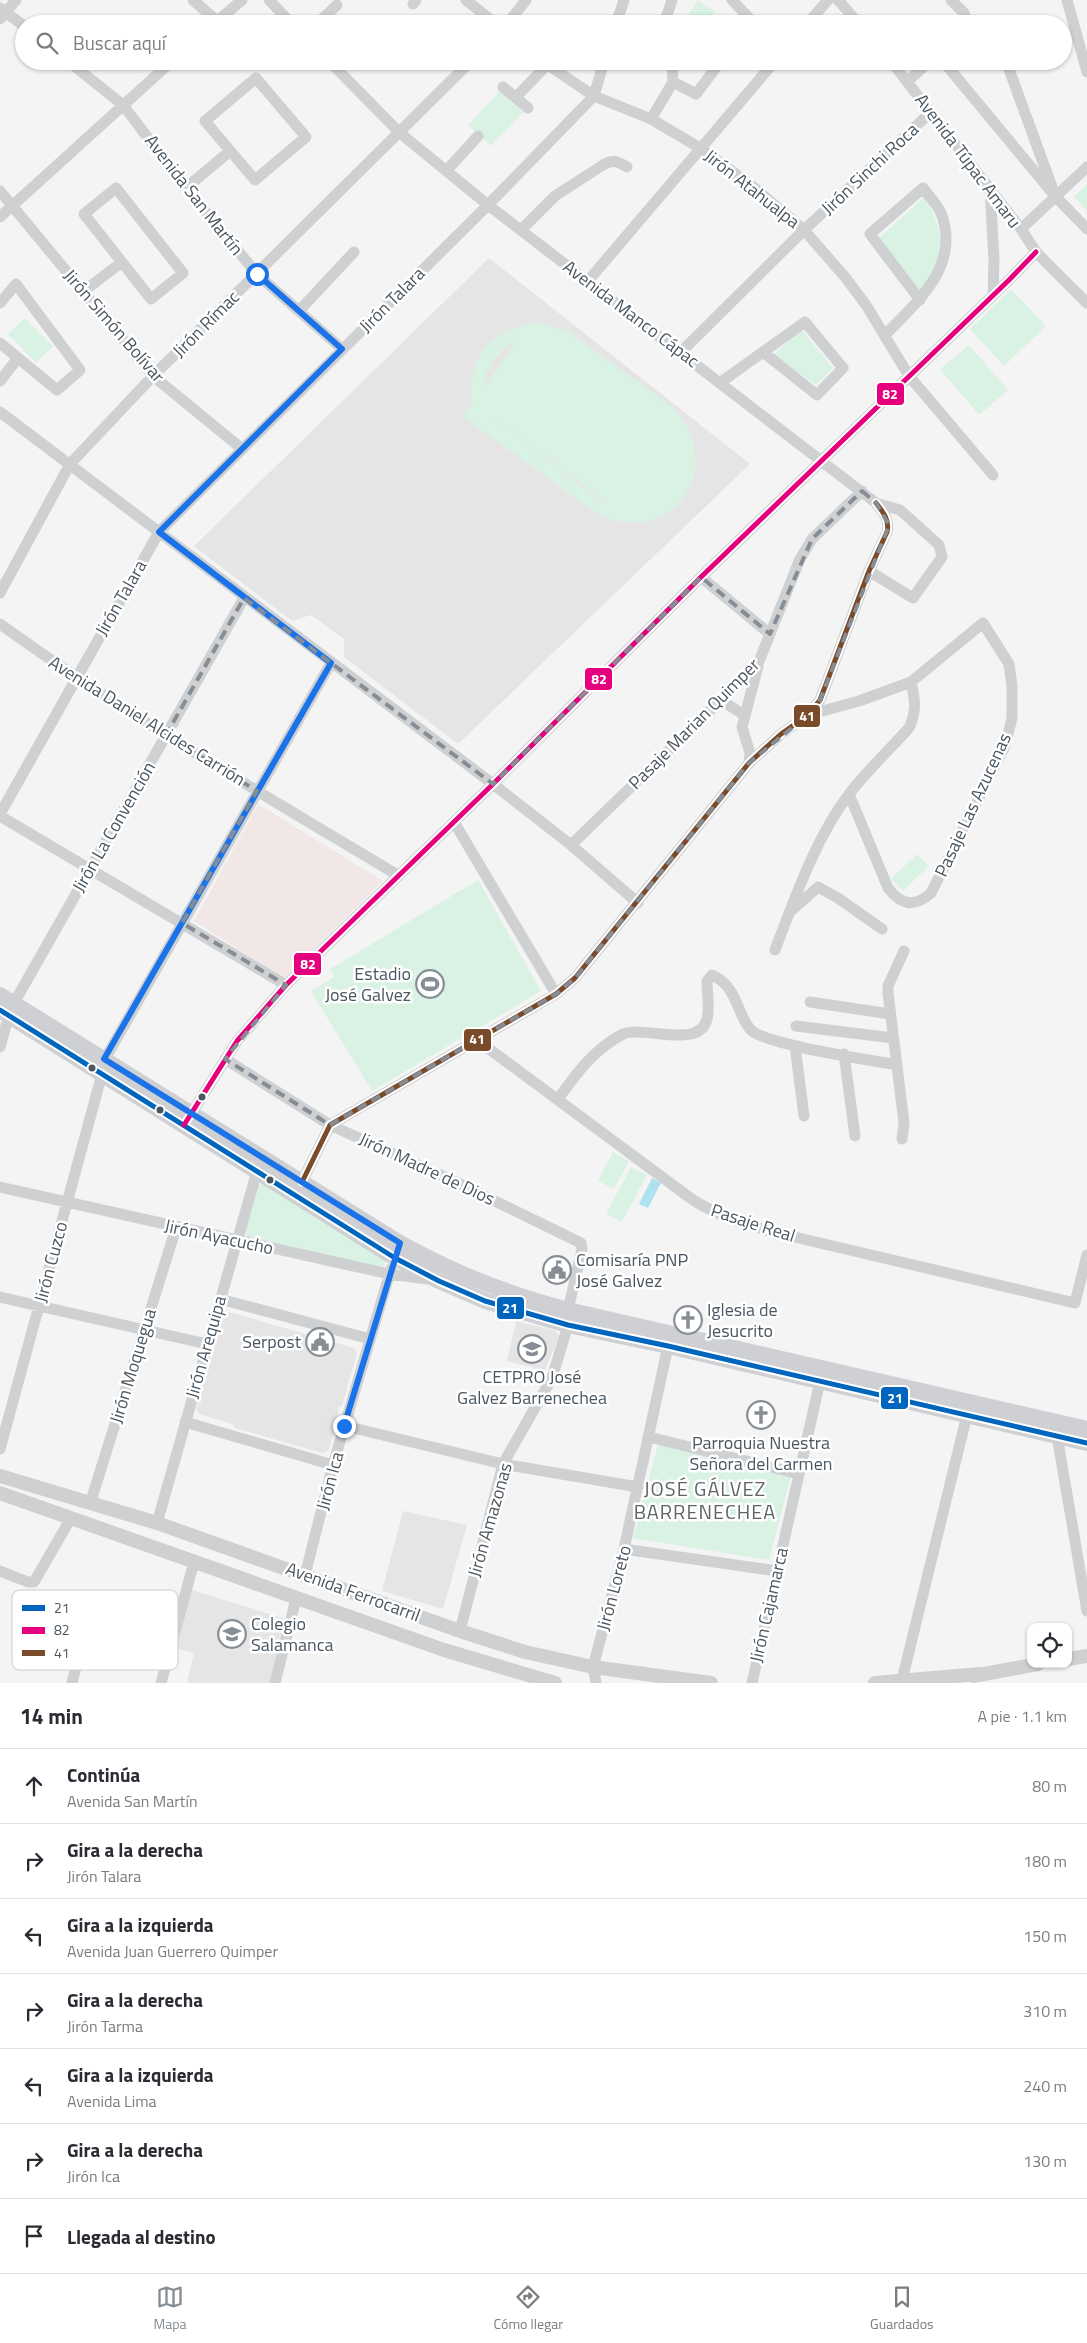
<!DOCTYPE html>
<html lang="es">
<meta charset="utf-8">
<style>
:root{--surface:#fff;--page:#f2f2f3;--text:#2b2b33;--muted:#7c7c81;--line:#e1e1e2;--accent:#868d94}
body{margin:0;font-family:"Titillium Web",sans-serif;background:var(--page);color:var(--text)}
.controls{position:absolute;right:15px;bottom:15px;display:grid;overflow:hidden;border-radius:10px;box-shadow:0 1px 4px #0004}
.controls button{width:45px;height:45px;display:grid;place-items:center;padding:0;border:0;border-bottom:1px solid var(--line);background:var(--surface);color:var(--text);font:25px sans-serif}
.stop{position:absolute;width:15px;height:15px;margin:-11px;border:4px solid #1a73e8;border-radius:50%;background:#fff}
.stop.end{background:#1a73e8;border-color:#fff;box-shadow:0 1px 5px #0008}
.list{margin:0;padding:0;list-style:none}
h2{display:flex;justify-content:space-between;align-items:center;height:65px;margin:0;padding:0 20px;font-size:21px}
h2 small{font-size:16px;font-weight:400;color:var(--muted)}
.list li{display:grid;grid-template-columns:32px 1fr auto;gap:15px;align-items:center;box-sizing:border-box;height:75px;padding:0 20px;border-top:1px solid var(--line)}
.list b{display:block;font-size:19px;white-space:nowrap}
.list p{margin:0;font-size:16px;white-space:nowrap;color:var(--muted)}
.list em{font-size:16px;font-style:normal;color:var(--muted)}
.icon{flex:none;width:28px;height:28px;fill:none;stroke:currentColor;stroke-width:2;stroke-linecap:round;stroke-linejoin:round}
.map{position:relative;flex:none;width:1087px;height:1683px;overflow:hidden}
.search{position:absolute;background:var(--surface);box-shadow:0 1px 4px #0004;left:15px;right:15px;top:15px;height:55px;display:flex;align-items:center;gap:12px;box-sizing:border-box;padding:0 18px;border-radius:28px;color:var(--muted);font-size:19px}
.sheet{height:590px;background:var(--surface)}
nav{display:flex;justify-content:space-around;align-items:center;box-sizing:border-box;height:70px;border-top:1px solid var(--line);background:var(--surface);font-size:14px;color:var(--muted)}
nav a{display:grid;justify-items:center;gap:2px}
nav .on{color:var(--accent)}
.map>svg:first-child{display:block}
.education{fill:#e6e5e6}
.medical{fill:#f1e7e6}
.green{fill:#d9f2e3;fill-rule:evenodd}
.water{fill:#aee2f0}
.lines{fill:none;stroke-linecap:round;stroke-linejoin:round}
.minor{stroke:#ced0d2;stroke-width:11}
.tertiary{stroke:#ced0d2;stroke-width:14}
.secondary{stroke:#ced0d4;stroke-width:16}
.bus-1-casing{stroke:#fff;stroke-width:9}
.bus-2-casing{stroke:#fff;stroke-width:9}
.bus-3-casing{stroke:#fff;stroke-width:9}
.bus-1{stroke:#0065bd;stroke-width:5}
.bus-2{stroke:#e5007d;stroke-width:5}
.bus-3{stroke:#7a4b2a;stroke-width:5}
.route{stroke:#1a73e8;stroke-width:6}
.marked{fill:none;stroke:#868d94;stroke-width:4;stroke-dasharray:10 6;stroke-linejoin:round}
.bus-dot{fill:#4a5661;stroke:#fff;stroke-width:2}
.labels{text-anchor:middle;stroke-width:5;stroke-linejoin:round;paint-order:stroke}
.street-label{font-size:18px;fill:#4a5661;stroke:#fff}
.poi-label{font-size:18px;fill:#4a5661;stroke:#fff;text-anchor:start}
.quarter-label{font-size:20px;letter-spacing:1px;fill:#5f6368;stroke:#fff}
.key{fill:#fff;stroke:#c9ccd0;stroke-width:1}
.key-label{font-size:14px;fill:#4a5661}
.line-badge{stroke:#fff;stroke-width:2}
.badge-label{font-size:14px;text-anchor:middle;font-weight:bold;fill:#fff}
</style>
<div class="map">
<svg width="1087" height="1683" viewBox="0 0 1087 1683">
<rect width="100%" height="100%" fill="#f4f4f4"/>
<!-- education -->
<path class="education" d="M489,258L750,464L458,744L344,657V639L311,615L292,621L194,546Z
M229,1312L354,1348L357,1353L342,1406L339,1407L329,1450L323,1453L235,1428L232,1424L199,1414L196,1409L224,1315Z
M516,1321L556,1331L559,1337L545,1370L507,1361Z
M403,1511L467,1525L443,1609L382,1591Z
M192,1590L289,1620L271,1683H187L194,1653L174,1648Z"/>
<!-- medical -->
<path class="medical" d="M258,804L383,881L284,979L194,921Z"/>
<!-- green -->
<path class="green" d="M698,0L715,12L707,24H682Z
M500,91L523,112L491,146L468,125Z
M1087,184V211L1074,197Z
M924,197C946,229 948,267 918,294L879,238Z
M1011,289L1046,326L1004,366L970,329Z
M25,318L53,346L36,363L8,334Z
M534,323L547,324L568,331L672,407C734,471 663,557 588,508L463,416L470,406L473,407C464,361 489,330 534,323ZM517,341L483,389C484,369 499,349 517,341ZM492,417H493L608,503L599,499Z
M801,329L833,368L816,385L773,355Z
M969,345L1008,390L979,415L940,369Z
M917,854L929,866L903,891L891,879Z
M478,880L541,991L372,1091L311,991L334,977L330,969Z
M613,1152L629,1161L614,1189L598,1181Z
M631,1167L647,1175L622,1222L606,1214Z
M264,1184L386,1261L384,1266L380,1267L244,1236L258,1185Z
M659,1441L791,1476L769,1560L633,1538Z"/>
<!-- water -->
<path class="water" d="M652,1178L661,1183L648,1208L639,1204Z"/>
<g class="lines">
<!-- minor -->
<path class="minor" d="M193,0L217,21
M269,0L292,24
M466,0L496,24
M732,0L751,20L748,24
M838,0L859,24
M951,0L964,13L968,24
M1067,0L1087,72
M413,4L416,0
M0,8L24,26
M0,19L16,0
M214,24L242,0
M317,24L337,5
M507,24L526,0
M616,24L624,0
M667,24L666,18L672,0
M807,24L828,0
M68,61L123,105L186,188L257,274L342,349
M329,61L400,133L488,205L876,503L900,510L939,545L942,557L913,598L869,571
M542,61L594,96L651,119L700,148L756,189L804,230L845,277L866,305L909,376L993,475
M891,61L1021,229L1036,252L1087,303
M943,61L1055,196L1087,229
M1006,61L1052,187
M256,78L306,137L255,180L205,121Z
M908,81L930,61
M673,82L696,94L721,61
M503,87L528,108
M516,97L547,65
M651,119L673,82L672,61
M446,171L478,136
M116,188L183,273L151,299L84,214Z
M186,188L230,151
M990,190L994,259L993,295
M0,191L153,376L241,448
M0,217L172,61
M1021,229L1087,167
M521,230L555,196L603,165C613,159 617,161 627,167
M588,281L775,61
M84,291L122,262
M0,303L16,284L80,370L57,390L0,343
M299,311L354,252
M885,335C918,301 961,266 941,213C937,204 928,195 923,188L870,234L920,300
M681,352L804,230L930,113
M0,381L18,358
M721,382L805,322L843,368L817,395L763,352
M0,412L493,784L571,845L638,903
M701,577L770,634
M0,593L70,464L153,376L471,61
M0,624C128,716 264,795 399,876
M721,700L744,715
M808,715L859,701L911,682L983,623L1009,664L1012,686V718L1005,746L931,893C914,908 901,905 888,888L849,794
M749,763L750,753L742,727L758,666
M0,814L159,532L488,205L594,96L604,61
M0,816L286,985
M454,822L556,994
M571,845L758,664L800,559L812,539L862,491
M791,911L818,887L838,898L882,929
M775,950C795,898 815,839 849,794C867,771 889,750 909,728C917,711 915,699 911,682
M810,1002L890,1014
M14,1003L244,598
M796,1026L893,1038
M477,1040L693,1200C717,1215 742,1223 769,1231L1075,1303L1087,1255
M795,1046L804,1116
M0,1047L9,1015
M844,1054L855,1136
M105,1059L331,663
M225,1059L330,1125L460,1184L581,1243L582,1249L568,1310V1325L552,1378L503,1464L460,1631
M558,1099C576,1074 594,1049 623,1034C643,1025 700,1050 707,1019C710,1008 707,993 707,981L712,975C738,986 737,1016 751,1030C766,1045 870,1060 897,1065
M188,1119L237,1041L286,985L493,784L701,577L1009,280L1036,252
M902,1139L904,1123L888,993V986L904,951
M302,1182L330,1125L556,994L575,978L749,763L781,734L808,715L820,700L869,571L887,532C890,520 883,512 876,503
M0,1187L389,1274L428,1279
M0,1297L207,1344
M220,1299L370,1339
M185,1422L333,1465
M345,1426L503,1464L638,1487
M1057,1436L1087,1611
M649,1437L799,1474
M0,1449L102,1074
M90,1504L176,1228
M157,1523L257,1171
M624,1549L777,1571
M0,1571L28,1582H34L71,1518
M305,1575L333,1465L391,1269
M902,1680L967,1415
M72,1683L80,1651
M161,1683L194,1562
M275,1683L296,1599
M596,1683L593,1667L624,1549L668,1346
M752,1683L820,1381"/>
<!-- tertiary -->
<path class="tertiary" d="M0,1476L157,1523L460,1631L525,1652L593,1667L711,1683
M0,1493L444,1650L555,1683
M1068,1659L1087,1656
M973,1676L1038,1664
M875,1683L980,1674"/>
<!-- secondary -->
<path class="secondary" d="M0,995L400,1243C456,1274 505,1293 568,1310L1087,1429
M0,1010L395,1258L439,1281L485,1301L568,1325L668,1346L1087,1443"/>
<defs>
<path id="bus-1" d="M0,1010L395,1258L439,1281L485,1301L568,1325L668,1346L1087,1443"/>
<path id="bus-2" d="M184,1125L237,1041L286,985L493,784L701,577L1009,280L1036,252"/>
<path id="bus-3" d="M302,1182L330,1125L556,994L575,978L749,763L781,734L808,715L820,700L869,571L887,532C890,520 883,512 876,503"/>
</defs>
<!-- bus-1 casing -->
<use href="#bus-1" class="bus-1-casing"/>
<!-- bus-2 casing -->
<use href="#bus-2" class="bus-2-casing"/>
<!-- bus-3 casing -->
<use href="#bus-3" class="bus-3-casing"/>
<!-- bus-1 -->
<use href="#bus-1" class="bus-1"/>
<!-- bus-2 -->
<use href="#bus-2" class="bus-2"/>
<!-- bus-3 -->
<use href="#bus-3" class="bus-3"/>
</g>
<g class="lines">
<!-- route -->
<path class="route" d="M257,274L342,349L159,532L331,663L104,1059L400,1243L344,1426"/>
</g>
<!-- marked area -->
<path class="marked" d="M862,491L876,503L889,525L820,700L808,715L749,763L575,978L556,994L330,1125L225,1059L286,985L182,923L257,791L166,735L244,598L493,784L701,577L770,634L812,539Z"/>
<!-- icons -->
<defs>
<symbol id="stadium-ring" viewBox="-11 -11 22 22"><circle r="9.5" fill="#fff" stroke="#868d94" stroke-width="1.5"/><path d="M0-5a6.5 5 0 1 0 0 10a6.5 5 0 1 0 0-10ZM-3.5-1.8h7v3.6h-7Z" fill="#868d94"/></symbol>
<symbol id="civic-ring" viewBox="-11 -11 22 22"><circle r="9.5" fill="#fff" stroke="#868d94" stroke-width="1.5"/><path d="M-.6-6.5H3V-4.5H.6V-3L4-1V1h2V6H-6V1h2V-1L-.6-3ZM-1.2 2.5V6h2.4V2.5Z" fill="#868d94"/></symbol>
<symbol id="church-ring" viewBox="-11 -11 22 22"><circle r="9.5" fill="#fff" stroke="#868d94" stroke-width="1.5"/><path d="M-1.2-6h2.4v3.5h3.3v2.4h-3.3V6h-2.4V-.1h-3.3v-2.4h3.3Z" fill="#868d94"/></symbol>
<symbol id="university-ring" viewBox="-11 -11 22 22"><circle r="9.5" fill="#fff" stroke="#868d94" stroke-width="1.5"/><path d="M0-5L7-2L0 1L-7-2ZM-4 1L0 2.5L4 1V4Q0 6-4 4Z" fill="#868d94"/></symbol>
<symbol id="school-ring" viewBox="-11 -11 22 22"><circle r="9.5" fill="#fff" stroke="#868d94" stroke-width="1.5"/><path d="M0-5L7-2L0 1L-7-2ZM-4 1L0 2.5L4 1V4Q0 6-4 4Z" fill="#868d94"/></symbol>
</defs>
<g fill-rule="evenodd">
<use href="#stadium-ring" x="414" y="968" width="32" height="32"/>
<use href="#civic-ring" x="541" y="1254" width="32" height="32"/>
<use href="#church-ring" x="672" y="1304" width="32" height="32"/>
<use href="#civic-ring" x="304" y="1326" width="32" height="32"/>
<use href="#university-ring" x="516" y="1333" width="32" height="32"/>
<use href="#church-ring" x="745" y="1399" width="32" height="32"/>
<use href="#school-ring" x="216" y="1618" width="32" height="32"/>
</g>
<!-- markers -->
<g class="bus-dot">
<circle cx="92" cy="1068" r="4.5"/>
<circle cx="202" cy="1097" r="4.5"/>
<circle cx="160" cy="1110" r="4.5"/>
<circle cx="270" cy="1180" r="4.5"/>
</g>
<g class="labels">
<!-- street labels -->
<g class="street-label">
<text transform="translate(968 161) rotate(53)" y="6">Avenida Túpac Amaru</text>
<text transform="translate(870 169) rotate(-43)" y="6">Jirón Sinchi Roca</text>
<text transform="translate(752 189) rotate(38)" y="6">Jirón Atahualpa</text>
<text transform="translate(194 195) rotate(52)" y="6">Avenida San Martín</text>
<text transform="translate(392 300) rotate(-45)" y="6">Jirón Talara</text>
<text transform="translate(631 314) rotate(37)" y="6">Avenida Manco Cápac</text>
<text transform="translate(206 324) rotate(-45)" y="6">Jirón Rímac</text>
<text transform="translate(114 326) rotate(49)" y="6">Jirón Simón Bolívar</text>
<text transform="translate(121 598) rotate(-60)" y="6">Jirón Talara</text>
<text transform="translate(147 721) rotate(32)" y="6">Avenida Daniel Alcides Carrión</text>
<text transform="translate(694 724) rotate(-45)" y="6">Pasaje Marian Quimper</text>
<text transform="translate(973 805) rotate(-65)" y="6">Pasaje Las Azucenas</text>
<text transform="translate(114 827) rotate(-60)" y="6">Jirón La Convención</text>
<text transform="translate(427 1169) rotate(25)" y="6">Jirón Madre de Dios</text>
<text transform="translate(753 1223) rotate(18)" y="6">Pasaje Real</text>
<text transform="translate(219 1237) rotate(12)" y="6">Jirón Ayacucho</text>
<text transform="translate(51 1262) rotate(-75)" y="6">Jirón Cuzco</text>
<text transform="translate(206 1347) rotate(-74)" y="6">Jirón Arequipa</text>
<text transform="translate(133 1366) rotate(-73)" y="6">Jirón Moquegua</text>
<text transform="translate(330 1481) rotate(-75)" y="6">Jirón Ica</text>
<text transform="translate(490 1520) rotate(-74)" y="6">Jirón Amazonas</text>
<text transform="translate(614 1588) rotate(-75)" y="6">Jirón Loreto</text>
<text transform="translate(353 1592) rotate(20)" y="6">Avenida Ferrocarril</text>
<text transform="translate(769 1605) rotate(-77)" y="6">Jirón Cajamarca</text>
</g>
<!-- poi labels -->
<g class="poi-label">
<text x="411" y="980" text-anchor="end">Estadio<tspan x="411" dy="21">José Galvez</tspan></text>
<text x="576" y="1266">Comisaría PNP<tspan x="576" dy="21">José Galvez</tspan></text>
<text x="707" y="1316">Iglesia de<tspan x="707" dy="21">Jesucrito</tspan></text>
<text x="301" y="1348" text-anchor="end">Serpost</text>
<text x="532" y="1383" text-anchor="middle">CETPRO José<tspan x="532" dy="21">Galvez Barrenechea</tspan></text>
<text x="761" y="1449" text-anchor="middle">Parroquia Nuestra<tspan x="761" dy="21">Señora del Carmen</tspan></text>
<text x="251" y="1630">Colegio<tspan x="251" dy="21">Salamanca</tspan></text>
</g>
<!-- quarter labels -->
<g class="quarter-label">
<text x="705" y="1496">JOSÉ GÁLVEZ<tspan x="705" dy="23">BARRENECHEA</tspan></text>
</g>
</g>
<!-- legend -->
<rect x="12" y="1590" width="166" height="80" rx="8" class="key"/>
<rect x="22" y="1605" width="23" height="6" fill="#0065bd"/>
<rect x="22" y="1627" width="23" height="7" fill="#e5007d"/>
<rect x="22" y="1650" width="23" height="6" fill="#7a4b2a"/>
<g class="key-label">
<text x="54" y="1613">21</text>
<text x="54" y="1635">82</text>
<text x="54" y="1658">41</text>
</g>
<g class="line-badge">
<rect x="876" y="382" width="29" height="24" rx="5" fill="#e5007d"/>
<rect x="584" y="667" width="29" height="24" rx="5" fill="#e5007d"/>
<rect x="793" y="704" width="28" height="24" rx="5" fill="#7a4b2a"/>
<rect x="293" y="952" width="29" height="24" rx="5" fill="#e5007d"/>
<rect x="463" y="1028" width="29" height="24" rx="5" fill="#7a4b2a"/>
<rect x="496" y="1296" width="29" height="24" rx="5" fill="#0065bd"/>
<rect x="880" y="1386" width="29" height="24" rx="5" fill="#0065bd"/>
</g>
<g class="badge-label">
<text x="890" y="399">82</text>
<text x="599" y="684">82</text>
<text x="807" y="721">41</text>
<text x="308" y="969">82</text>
<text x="477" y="1044">41</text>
<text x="510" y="1313">21</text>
<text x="895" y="1403">21</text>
</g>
</svg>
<div class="controls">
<button><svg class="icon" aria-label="locate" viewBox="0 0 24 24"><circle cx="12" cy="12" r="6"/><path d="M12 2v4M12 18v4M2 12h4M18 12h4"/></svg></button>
</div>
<div class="stop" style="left:257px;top:274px"></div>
<div class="stop end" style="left:344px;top:1426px"></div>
<div class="search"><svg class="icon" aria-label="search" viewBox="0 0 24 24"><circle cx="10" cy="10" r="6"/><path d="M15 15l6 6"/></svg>Buscar aquí</div>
</div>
<section class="sheet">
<h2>14 min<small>A pie · 1.1 km</small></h2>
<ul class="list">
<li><svg class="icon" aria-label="ahead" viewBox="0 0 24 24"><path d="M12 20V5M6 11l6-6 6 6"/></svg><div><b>Continúa</b><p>Avenida San Martín</p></div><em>80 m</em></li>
<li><svg class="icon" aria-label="right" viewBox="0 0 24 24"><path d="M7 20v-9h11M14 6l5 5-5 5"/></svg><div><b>Gira a la derecha</b><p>Jirón Talara</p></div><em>180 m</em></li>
<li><svg class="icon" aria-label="left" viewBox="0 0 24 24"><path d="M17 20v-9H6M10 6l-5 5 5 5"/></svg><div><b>Gira a la izquierda</b><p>Avenida Juan Guerrero Quimper</p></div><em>150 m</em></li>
<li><svg class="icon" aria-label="right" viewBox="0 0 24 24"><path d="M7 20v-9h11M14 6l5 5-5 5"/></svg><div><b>Gira a la derecha</b><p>Jirón Tarma</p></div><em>310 m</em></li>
<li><svg class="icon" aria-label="left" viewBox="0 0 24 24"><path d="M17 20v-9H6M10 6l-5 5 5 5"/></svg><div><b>Gira a la izquierda</b><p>Avenida Lima</p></div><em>240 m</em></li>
<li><svg class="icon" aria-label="right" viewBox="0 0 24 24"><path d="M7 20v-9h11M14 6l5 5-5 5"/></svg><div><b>Gira a la derecha</b><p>Jirón Ica</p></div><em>130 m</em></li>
<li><svg class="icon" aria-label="arrive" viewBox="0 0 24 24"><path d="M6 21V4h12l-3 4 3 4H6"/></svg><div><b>Llegada al destino</b></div></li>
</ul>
</section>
<nav>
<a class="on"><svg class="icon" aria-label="map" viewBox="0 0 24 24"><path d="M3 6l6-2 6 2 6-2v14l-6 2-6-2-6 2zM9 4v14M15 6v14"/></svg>Mapa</a>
<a><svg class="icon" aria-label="directions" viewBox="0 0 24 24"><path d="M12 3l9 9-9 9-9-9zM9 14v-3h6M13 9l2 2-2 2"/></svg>Cómo llegar</a>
<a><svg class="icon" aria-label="saved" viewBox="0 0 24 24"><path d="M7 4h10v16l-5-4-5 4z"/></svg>Guardados</a>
</nav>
